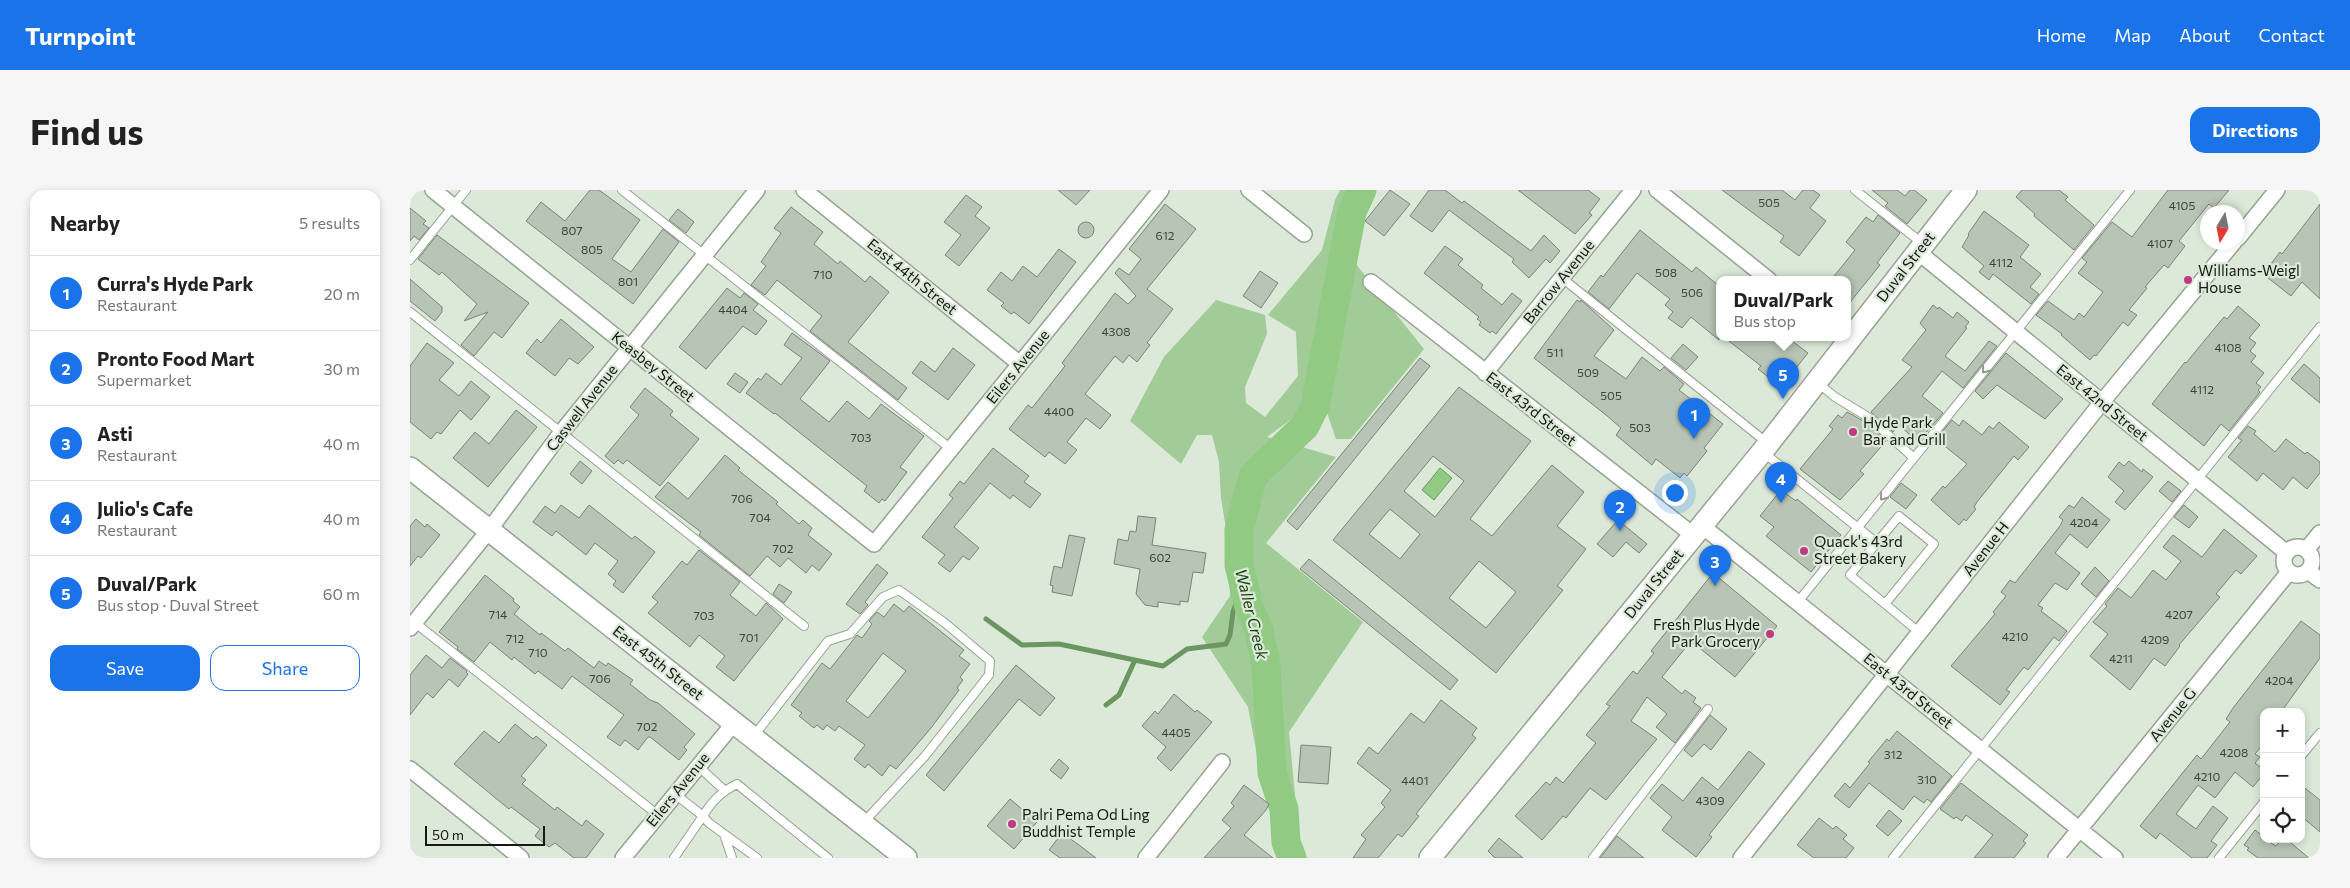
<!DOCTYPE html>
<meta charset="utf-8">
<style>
:root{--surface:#fff;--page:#f6f6f6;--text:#222;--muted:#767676;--line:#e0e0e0;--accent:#1a73e8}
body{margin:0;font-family:Commissioner,sans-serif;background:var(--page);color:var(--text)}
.controls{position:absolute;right:15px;bottom:15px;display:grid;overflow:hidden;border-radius:10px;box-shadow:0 2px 8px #0003}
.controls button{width:45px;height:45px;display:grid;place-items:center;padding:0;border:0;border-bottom:1px solid var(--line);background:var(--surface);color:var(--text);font:25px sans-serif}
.compass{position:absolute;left:1790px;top:15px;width:45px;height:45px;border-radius:50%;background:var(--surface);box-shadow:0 2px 8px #0003;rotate:190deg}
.scale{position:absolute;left:15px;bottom:12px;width:120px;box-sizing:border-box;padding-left:5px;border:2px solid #141913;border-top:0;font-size:14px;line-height:18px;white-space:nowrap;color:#141913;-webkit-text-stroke:4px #dce9d9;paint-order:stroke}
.you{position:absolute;left:1264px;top:302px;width:18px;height:18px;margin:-12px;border:4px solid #fff;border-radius:50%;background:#1a73e8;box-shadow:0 0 0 8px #1a73e833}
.badge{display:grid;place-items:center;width:32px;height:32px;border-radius:50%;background:var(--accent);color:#fff;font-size:16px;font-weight:700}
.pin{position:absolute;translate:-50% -41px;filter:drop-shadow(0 1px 2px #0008)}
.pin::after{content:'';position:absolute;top:26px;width:18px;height:15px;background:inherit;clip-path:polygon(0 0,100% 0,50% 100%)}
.popup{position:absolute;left:1306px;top:86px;width:135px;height:65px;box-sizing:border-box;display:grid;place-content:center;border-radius:10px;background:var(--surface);filter:drop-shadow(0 1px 4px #0005);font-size:16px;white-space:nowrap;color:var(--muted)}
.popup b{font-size:19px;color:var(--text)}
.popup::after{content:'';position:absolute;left:50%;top:100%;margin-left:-10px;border:10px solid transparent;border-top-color:var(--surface)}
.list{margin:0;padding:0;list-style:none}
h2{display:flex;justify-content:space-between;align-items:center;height:65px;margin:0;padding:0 20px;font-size:21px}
h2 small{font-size:16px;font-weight:400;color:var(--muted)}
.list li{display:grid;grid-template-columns:32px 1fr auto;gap:15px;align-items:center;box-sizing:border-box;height:75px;padding:0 20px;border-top:1px solid var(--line)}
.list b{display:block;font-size:19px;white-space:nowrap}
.list p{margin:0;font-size:16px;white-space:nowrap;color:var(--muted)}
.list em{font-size:16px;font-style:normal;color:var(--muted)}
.actions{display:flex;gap:10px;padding:15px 20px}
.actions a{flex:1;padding:11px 0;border:1px solid var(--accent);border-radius:15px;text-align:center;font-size:18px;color:var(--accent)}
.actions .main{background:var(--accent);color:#fff}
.icon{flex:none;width:28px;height:28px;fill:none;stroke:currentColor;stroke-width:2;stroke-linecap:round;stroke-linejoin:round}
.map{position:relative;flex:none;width:1910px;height:668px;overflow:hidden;border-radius:15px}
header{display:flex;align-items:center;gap:30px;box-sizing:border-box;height:70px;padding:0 25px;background:var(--accent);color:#fff}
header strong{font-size:24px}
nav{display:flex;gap:28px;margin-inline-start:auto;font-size:18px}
.intro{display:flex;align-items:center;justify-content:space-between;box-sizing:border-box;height:120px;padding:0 30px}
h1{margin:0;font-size:35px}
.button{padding:12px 22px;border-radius:15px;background:var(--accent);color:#fff;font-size:18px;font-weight:700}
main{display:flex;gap:30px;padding:0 30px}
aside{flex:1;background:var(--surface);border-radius:15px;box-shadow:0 2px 8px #0003}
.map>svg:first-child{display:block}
.green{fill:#a1cb97}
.water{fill:#91cb83;stroke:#6c9661}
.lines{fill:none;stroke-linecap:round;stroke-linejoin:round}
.stream{stroke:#6c9661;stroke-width:5}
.river{stroke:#91cb83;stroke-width:29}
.building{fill:#b8c4b5;stroke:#798476;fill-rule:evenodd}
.lane-casing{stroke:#97a294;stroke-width:10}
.street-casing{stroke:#97a294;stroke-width:18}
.secondary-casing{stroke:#97a294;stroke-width:24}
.lane{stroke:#fff;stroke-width:8}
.street{stroke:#fff;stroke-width:15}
.secondary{stroke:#fff;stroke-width:21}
.oneway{stroke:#959895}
.poi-dot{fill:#bc3b84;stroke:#dce9d9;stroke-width:2}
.labels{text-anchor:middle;stroke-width:4.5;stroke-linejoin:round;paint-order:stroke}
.number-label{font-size:12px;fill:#3d443c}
.street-label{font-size:15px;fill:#141913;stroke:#dce9d9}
.poi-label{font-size:15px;fill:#141913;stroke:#dce9d9;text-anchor:start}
.water-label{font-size:16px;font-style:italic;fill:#1c4211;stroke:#dce9d9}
</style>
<header>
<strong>Turnpoint</strong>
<nav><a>Home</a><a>Map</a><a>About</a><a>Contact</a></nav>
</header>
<div class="intro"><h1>Find us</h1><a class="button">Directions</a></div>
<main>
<aside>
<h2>Nearby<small>5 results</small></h2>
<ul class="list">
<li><span class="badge">1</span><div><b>Curra's Hyde Park</b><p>Restaurant</p></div><em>20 m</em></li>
<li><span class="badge">2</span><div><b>Pronto Food Mart</b><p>Supermarket</p></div><em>30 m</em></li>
<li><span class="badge">3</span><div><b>Asti</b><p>Restaurant</p></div><em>40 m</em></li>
<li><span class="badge">4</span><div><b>Julio's Cafe</b><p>Restaurant</p></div><em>40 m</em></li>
<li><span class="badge">5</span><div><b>Duval/Park</b><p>Bus stop · Duval Street</p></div><em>60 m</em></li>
</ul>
<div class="actions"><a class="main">Save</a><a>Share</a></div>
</aside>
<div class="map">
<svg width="1910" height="668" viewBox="0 0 1910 668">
<rect width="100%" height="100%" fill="#dce9d9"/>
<!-- green -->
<path class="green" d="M930,0H960L954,12L942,69L1014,159L941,249H926L916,220L901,207L887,225L857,247L926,267L856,353L953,432L879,542L891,668H873L862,620L850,581L838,517L792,447L820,406L818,351L811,308L809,272L802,245H787L771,274L720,231L754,167L806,110L855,125L857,144L835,197L836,213L855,227L888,186L886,142L858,125L912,60L925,10Z"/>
<!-- water -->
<path class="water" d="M1030,278L1042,288L1024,310L1012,300Z"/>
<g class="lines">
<!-- stream -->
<path class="stream" d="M576,429L612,455L649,454L753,476L777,459L816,454L820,445L823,422L834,393
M696,515L709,505L725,470"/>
<!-- river -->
<path class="river" d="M882,668L876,652L874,619L862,583L856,475L849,440L839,417L829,375V340L843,286L895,236L905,216L942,22L952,0"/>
</g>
<!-- building -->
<path class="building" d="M180,0H189L230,30L202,69L221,82L253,39L269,52L223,114L116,31L131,12L155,31Z
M648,0H680L666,15Z
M980,0L1000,14L974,46L955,31Z
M1019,0H1035L1052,13L1054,11L1121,61L1134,45L1150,61L1140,73L1136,69L1119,88L1102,72L1104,69L1039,20L1022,42L1000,26Z
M1108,0H1178L1190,9L1179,23L1182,25L1165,44Z
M1312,0H1372L1385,10L1393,0H1403L1410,5L1400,18L1416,31L1389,66L1370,52L1374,46Z
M1462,0H1487L1495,6L1500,0H1504L1517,10L1497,34L1475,16L1478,13Z
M1612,0H1649L1658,7L1655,10L1684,35L1664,60L1624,26L1625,24L1606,7Z
M1758,0H1819L1804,18L1799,14L1769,51L1775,56L1758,78L1754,75L1735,97L1737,98L1719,120L1727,125L1718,136L1713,132L1686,166L1684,165L1680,170L1651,145L1652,144L1626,125L1638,111L1664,130L1669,123L1674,127L1693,102L1668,83L1677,72L1672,68L1702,32L1722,47Z
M556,5L572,17L565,26L580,38L549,76L535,65L551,45L534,32Z
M755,14L786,39L737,99L763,119L737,153L740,155L727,172L719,165L713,173L705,166L675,204L701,225L690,239L676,228L657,252L667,260L655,274L639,262L635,267L599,239L618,215L622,218L655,176L652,173L705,103L718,114L726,106L705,83L709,78L719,85L731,69L719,59Z
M1910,14V109L1892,92L1881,106L1853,84L1870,62L1872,64Z
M381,17L413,42L404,54L428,74L430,71L455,92L460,86L479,102L438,152L497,198L488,210L400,141L412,126L367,90L355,105L341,95L356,76L351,72L371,43L364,38Z
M0,18L16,31L13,34L19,38L9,50L4,46L0,51Z
M268,19L284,32L276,43L259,30Z
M1574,21L1619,55L1610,67L1631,84L1620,97L1629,104L1621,114L1583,84L1579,90L1569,82L1574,76L1552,57L1559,45L1558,44Z
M1468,25L1490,43L1467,73L1470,75L1437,116V90H1421L1445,60L1436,52L1456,27L1463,32Z
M668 40a8 8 0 1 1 16 0a8 8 0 1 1-16 0Z
M1230,40L1282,82L1286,77L1309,96V150L1281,127L1272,138L1258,128L1263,122L1255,115L1260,109L1227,83L1199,119L1178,102L1191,85L1193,87Z
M27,45L119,113L92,148L84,142L64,166L51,155L78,122L54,131L67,114L32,82L29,85L8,69Z
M1035,56L1053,69L1048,75L1073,95L1071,98L1092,115L1102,103L1112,111L1086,144L1082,141L1080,143L1069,135L1071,132L1067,129L1069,127L1014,83Z
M649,59L666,72L619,134L604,122L601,124L591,116L594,113L577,100L591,82L602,91L613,76L627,87Z
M850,81L868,93L851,118L833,106Z
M0,89L32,117V122L25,131L0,111Z
M317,98L330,108L334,103L348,114L343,120L357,131L346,145L333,136L296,179L269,157Z
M1167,110L1170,112L1171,110L1204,140L1184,166L1216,189L1232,167L1250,181L1254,177L1274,194L1269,200L1313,234L1294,258L1297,261L1277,286L1274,283L1270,288L1246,269L1242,275L1206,245L1211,238L1196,225L1124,168Z
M1523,115L1528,119L1529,117L1543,128L1547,122L1559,132L1555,137L1557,138L1535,166L1555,181L1579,151L1587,156L1553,198L1532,181L1512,206L1533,223L1508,252L1489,235L1483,242L1461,222L1502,177L1492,170L1516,140L1510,133Z
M1828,116L1850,135L1839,148L1846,153L1840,161L1846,166L1841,172L1854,183L1846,193L1851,197L1848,200L1850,202L1819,241L1811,234L1794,256L1742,214L1775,172L1776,173L1814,127L1817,129Z
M151,129L184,157L168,174L159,168L145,186L116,163L127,149L131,153Z
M382,143L420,171L390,209L419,232L437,211L459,229L471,214L514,246L490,277L497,282L475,311L472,309L469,313L454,301L457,296L365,223L364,224L336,203L348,188L351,190L356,183L371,195L392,168L374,155Z
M1315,148H1378L1398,163L1371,197L1348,179L1351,176Z
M17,153L44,173L29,190L49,206L61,191L80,207L61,230L50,220L31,244L27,242L21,249L0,232V176Z
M1273,154L1288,167L1276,180L1261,168Z
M543,158L565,175L538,210L502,183L511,171L525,182Z
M1596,163L1653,209L1635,229L1587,195L1573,209L1565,201Z
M1010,168L1020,176L887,340L877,331Z
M1894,174L1910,188V213L1881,189Z
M325,183L338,192L330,203L317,194Z
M1049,197L1121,251L1060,329L1082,346L1142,275L1174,302L1147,336L1176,359L1147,396L1153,400L1086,483L923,350ZM1023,266L1054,291L1025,327L994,301ZM980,319L1010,344L990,369L959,344ZM1069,371L1106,402L1076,438L1039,408Z
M235,198L263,221L260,225L289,249L250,296L217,270L213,274L208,270L204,274L195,266L229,225L220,217Z
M106,220L127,237L78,297L43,268L65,242L79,254Z
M1437,222L1455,232L1476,251L1450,281L1454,284L1430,310L1390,279L1423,239L1419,236L1428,225L1432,228Z
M1542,230L1549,236L1553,230L1572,245L1579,236L1583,239L1589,232L1619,257L1608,270L1604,266L1567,312L1564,317L1566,319L1556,331L1554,329L1549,335L1521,310L1533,296L1535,298L1557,274L1526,249Z
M1838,236L1846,241L1844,244L1865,262L1876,249L1895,264L1897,262L1910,272V283L1897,299L1883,287L1873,300L1853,283L1847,291L1818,267L1832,250L1828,248Z
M583,258L619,286L614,292L631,304L620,318L603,305L600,309L580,293L544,337L569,358L559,370L553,366L540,382L528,373L535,365L512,347L543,308L539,305L550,291L554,294Z
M315,265L330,278L328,280L368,312L366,314L389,334L393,330L402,338L398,345L422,364L409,381L402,375L396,383L378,368L370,377L357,366L340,386L289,345L291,342L245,307L258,292L278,309Z
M170,271L182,281L172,294L160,284Z
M1719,271L1732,282L1733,279L1743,287L1715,320L1705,312L1714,301L1698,287L1709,272L1714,276Z
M1758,291L1771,301L1762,312L1749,301Z
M1491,293L1507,305L1496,319L1480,307Z
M1371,300L1386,311L1387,309L1431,345L1401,382L1356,346L1364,337L1350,326Z
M1672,307L1700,330L1677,358L1660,344L1645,363L1670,383L1657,400L1645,393L1628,415L1633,418L1631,421L1657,441L1649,451L1644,447L1618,480L1614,477L1596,500L1600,502L1590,515L1541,476L1585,424L1583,422L1596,406L1591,402L1600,390L1605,393L1650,336L1653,330L1649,327L1659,315L1664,318Z
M151,315L169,328L179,315L222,349L225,346L245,362L213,403L203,395L206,391L198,384L208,371L185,353L176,365L146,341L142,346L123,332L135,316L145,323Z
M1774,315L1788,327L1779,338L1764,327Z
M728,326L746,328L742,355L796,363L793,383L783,382L778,412L770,411V415L748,412V417L735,415L726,404L730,379L704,374L708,349L718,351L720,341L726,342Z
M6,329L15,337L17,334L30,345L11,368L8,366L0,376V336Z
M1208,330L1237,354L1229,363L1216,352L1203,367L1187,354Z
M1814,339L1847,366L1831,384L1826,380L1806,404L1810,407L1769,455L1770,456L1755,476L1744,468L1720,500L1680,466L1698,444L1683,432L1697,416L1695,414L1708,398L1721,408L1743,380L1756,390L1771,371L1753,357L1763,345L1792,367Z
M659,345L675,348L662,406L642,402L643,396L640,395L644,376L652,378Z
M289,360L330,392L320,405L346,426L356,413L373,429L324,491L306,477L315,466L289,445L280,457L238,423L248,412L242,407L272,371L277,375Z
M899,369L1048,490L1040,500L890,379Z
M467,374L478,383L455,412L458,415L450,424L436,414Z
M1685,377L1699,391L1686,407L1671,394Z
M1303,383L1367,436L1325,487L1281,451L1252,487L1272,504L1275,500L1286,508L1283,512L1291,518L1265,553L1246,537L1257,524L1237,507L1221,531L1247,549L1196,610L1180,598L1156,628L1153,626L1132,650L1105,626L1136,592L1140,595L1146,587L1153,593L1186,553L1176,545L1200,516L1196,514L1223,481L1227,484L1244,463L1241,461Z
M75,385L104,409L103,411L110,417L104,424L130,445L131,443L155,461L158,458L184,478L189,471L196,476L198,473L223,490L220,494L240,510L248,513L285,544L274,557L277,560L269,570L240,547H238L228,560L215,550L210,556L197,547L214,525L162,486L152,499L128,481L125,484L104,467L102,470L80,452L64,472L47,459L48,457L29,442Z
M369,394L382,402L374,413L363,404Z
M484,414L494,422L499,416L554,460L549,466L560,474L550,487L553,490L547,498L549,500L521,538L486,579L480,575L472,586L458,574L455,578L444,569L455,555L429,536L425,541L417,535L413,540L407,535L404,538L389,526L392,523L381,515L412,473L420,479L447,445L452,448L462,434L459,431L467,422L474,427ZM473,463L496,481L458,528L436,511Z
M1891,431L1910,445V468L1871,522H1854V553L1845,564L1850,567L1845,573L1854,580V583L1843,597L1825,582L1805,608L1788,595L1766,624L1786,639L1803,616L1818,628L1801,651L1807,655L1797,668H1782L1750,643L1746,649L1730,636L1787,565L1791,569L1820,532L1816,529L1823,518Z
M16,465L32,478L40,468L57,481L56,482L58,484L48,497L39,489L23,508L17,503L0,525V485Z
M606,475L645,508L630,526L609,509L534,601L516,585Z
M764,504L785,522L787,520L802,532L761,581L747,568L756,557L732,536L745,521L748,524Z
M1031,510L1067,538L1062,545L1066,548L1006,624L1009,626L992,647L988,644L968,668H943L956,649L951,645L975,617L971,613L981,600L947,573L959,557L968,564L1001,523L1014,533Z
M1300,525L1317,539L1301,560L1294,554L1282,567L1274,560Z
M105,534L123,549L126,546L137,555L111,586L116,590L112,594L145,620L147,617L172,636L176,630L194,644L176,668H164L145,653L139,657L125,646L130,639L101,617L99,619L44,574L74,541L89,553Z
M1487,541L1542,586L1521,612L1517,609L1514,613L1504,606L1493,620L1459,593L1439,618L1424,606L1435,593L1440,598L1460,573L1458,572L1477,549L1479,551Z
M891,555L921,557L918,594L888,592Z
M1339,561L1355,574L1299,645L1302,647L1286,667L1252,640L1262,627L1240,608L1252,594L1273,611L1292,587L1308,600Z
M649,569L659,578L651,589L640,580Z
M1551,593L1618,645L1613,651L1616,653L1604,668H1564L1583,645L1556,625L1552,631L1546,627L1544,629L1530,619Z
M834,595L859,614L856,620L834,645L863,668H794L821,638L812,630L824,616L821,613Z
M1891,595L1910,610V642L1891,626Z
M600,609L627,632L604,659L577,636Z
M1479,620L1492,631L1478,646L1466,636Z
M1409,628L1423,639L1426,636L1437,645L1433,649L1444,658L1436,668H1404L1387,655Z
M1845,640L1854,647V649L1866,656L1872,649H1876L1899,668H1848L1837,660L1839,658L1834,655Z
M652,643L669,655L686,668H650L639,660Z
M1207,646L1234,668H1190Z
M1089,648L1113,668H1085L1078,661Z"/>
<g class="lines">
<defs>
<path id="lane" d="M212,0L541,259
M1445,0L1512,53
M0,70L56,0
M1152,88L1356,252
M0,122L394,436
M1408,193L1425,207L1458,227L1504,268
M1353,262L1467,353
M1387,413L1720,0
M1475,414L1524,354L1489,326L1440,385L1510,443
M4,432L248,625
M343,547L418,451L440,444L473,407L489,400L535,433L580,471L579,485L515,566L454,632
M1891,566L1910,543
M288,576L314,600
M314,644L322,668
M264,668L293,626L265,604
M347,668L299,633L293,626C302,611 311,602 327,594L418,668
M1183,668L1298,519
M1483,668L1910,137
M1809,668L1854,612"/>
<path id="street" d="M23,0L464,354L751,0
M394,0L610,174
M839,0L894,44
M1247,0L1359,90
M1828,48L1867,0
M1508,62L1877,363
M961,92L1283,345
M1075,183L1223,0
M1291,335L1705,668
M1874 371a14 14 0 1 1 28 0a14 14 0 1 1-28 0Z
M1896,360L1910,343
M1898,381L1910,390
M0,438L80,339L151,243L347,0
M0,579L111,668
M213,668L324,533
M736,668L812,572
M1331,668L1692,212L1824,52
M1646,668L1879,382"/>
<path id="secondary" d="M0,278L496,668
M1020,668L1352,262L1556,0"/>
</defs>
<!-- lane casing -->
<use href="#lane" class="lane-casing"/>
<!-- street casing -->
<use href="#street" class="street-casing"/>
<!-- secondary casing -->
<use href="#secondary" class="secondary-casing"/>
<!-- lane -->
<use href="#lane" class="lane"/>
<!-- street -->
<use href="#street" class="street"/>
<!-- secondary -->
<use href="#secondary" class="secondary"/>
</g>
<!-- one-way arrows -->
<defs><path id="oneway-chevron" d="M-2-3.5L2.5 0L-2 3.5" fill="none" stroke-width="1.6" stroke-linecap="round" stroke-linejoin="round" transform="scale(1.25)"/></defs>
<g class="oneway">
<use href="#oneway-chevron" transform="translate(1575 180) rotate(129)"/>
<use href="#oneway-chevron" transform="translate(1473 307) rotate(129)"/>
</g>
<!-- markers -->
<g class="poi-dot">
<circle cx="1778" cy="90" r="5"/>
<circle cx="1443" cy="242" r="5"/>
<circle cx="1394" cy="361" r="5"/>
<circle cx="1360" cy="444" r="5"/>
<circle cx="602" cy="634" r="5"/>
</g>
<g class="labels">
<!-- number labels -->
<g class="number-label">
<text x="1359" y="17">505</text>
<text x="1772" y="20">4105</text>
<text x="162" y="45">807</text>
<text x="755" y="50">612</text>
<text x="1750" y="58">4107</text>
<text x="182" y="64">805</text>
<text x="1591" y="77">4112</text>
<text x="1256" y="87">508</text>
<text x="413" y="89">710</text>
<text x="218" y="96">801</text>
<text x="1282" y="107">506</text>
<text x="323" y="124">4404</text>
<text x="706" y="146">4308</text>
<text x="1818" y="162">4108</text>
<text x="1145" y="167">511</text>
<text x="1178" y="187">509</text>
<text x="1792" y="204">4112</text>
<text x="1201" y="210">505</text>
<text x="649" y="226">4400</text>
<text x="1230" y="242">503</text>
<text x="451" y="252">703</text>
<text x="332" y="313">706</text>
<text x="350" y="332">704</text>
<text x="1674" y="337">4204</text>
<text x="373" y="363">702</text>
<text x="750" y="372">602</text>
<text x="88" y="429">714</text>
<text x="1769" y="429">4207</text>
<text x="294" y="430">703</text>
<text x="1605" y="451">4210</text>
<text x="339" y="452">701</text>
<text x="105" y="453">712</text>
<text x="1745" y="454">4209</text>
<text x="128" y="467">710</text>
<text x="1711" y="473">4211</text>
<text x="190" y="493">706</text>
<text x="1869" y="495">4204</text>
<text x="237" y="541">702</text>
<text x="766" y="547">4405</text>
<text x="1824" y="567">4208</text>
<text x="1483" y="569">312</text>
<text x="1797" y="591">4210</text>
<text x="1517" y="594">310</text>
<text x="1005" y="595">4401</text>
<text x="1300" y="615">4309</text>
</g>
<!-- street labels -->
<g class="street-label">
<text transform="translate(1496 77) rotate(-52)" y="5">Duval Street</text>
<text transform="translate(502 87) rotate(39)" y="5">East 44th Street</text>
<text transform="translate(1149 92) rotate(-51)" y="5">Barrow Avenue</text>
<text transform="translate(243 177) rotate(39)" y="5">Keasbey Street</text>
<text transform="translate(608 177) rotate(-51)" y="5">Eilers Avenue</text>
<text transform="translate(1692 213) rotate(39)" y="5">East 42nd Street</text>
<text transform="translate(172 218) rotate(-52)" y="5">Caswell Avenue</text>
<text transform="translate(1121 219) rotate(38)" y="5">East 43rd Street</text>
<text transform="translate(1576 359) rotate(-52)" y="5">Avenue H</text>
<text transform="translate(1244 394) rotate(-51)" y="5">Duval Street</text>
<text transform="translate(248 473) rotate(38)" y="5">East 45th Street</text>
<text transform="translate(1498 501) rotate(39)" y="5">East 43rd Street</text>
<text transform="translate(1763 525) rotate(-51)" y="5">Avenue G</text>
<text transform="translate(268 600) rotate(-51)" y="5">Eilers Avenue</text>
</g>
<!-- poi labels -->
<g class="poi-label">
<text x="1788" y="86">Williams-Weigl<tspan x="1788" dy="17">House</tspan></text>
<text x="1453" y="238">Hyde Park<tspan x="1453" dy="17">Bar and Grill</tspan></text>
<text x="1404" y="357">Quack's 43rd<tspan x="1404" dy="17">Street Bakery</tspan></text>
<text x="1350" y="440" text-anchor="end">Fresh Plus Hyde<tspan x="1350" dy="17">Park Grocery</tspan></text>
<text x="612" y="630">Palri Pema Od Ling<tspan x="612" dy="17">Buddhist Temple</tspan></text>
</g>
<!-- water labels -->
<g class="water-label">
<text transform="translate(842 424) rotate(76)" y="6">Waller Creek</text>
</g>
</g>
</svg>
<div class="controls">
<button>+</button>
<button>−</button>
<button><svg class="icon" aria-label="locate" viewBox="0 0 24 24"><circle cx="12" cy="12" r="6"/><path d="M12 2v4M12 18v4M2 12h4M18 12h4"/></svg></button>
</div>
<svg class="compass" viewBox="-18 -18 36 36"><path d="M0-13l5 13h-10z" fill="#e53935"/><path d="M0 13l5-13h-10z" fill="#767676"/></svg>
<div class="scale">50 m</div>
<div class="you"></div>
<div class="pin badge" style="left:1284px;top:249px">1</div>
<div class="pin badge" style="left:1210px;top:341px">2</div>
<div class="pin badge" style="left:1305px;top:396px">3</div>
<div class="pin badge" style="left:1371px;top:313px">4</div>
<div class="pin badge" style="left:1373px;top:209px">5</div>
<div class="popup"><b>Duval/Park</b>Bus stop</div>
</div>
</main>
